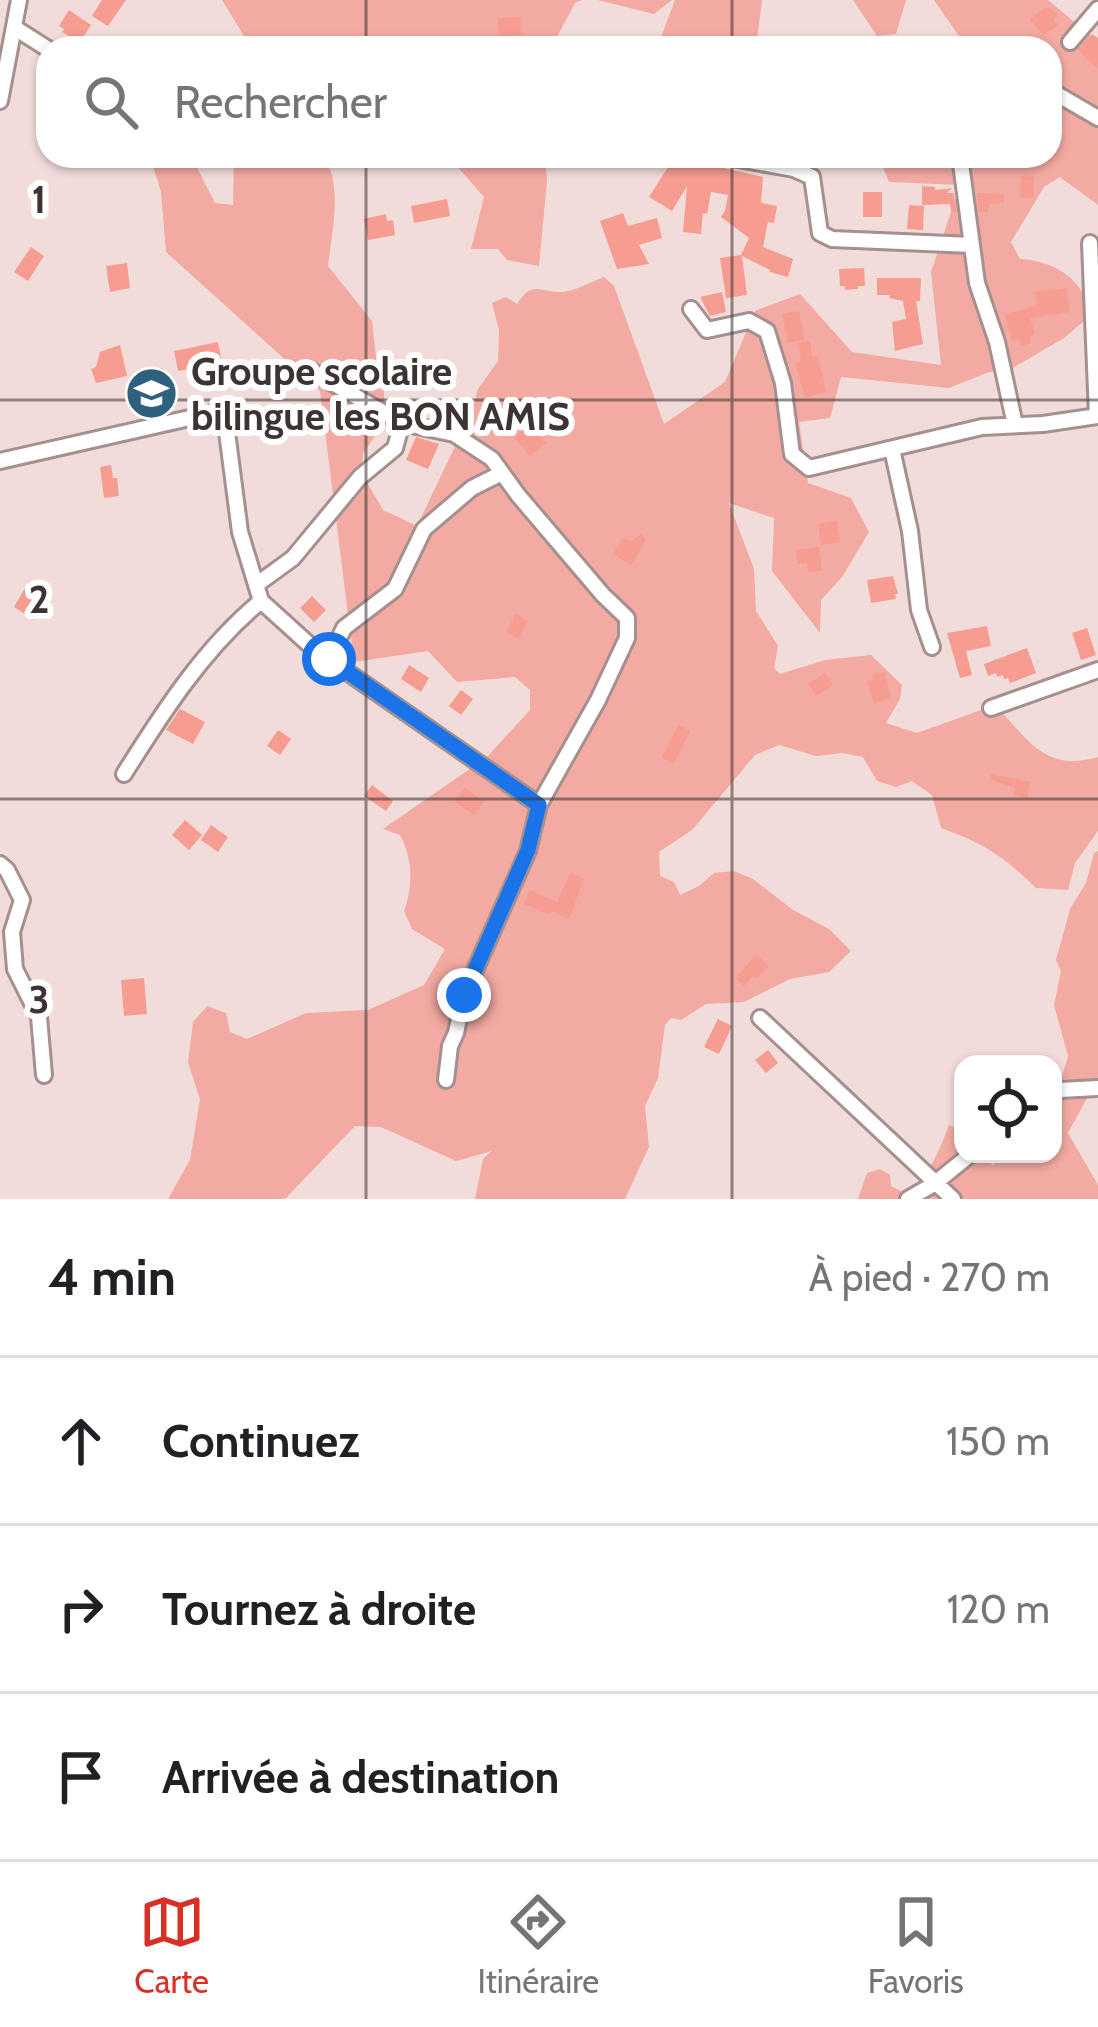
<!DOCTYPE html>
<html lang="fr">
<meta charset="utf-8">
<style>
:root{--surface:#fff;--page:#f6f6f6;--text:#202124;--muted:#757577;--line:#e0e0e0;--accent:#d93025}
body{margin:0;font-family:Cabin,sans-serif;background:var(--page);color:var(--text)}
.controls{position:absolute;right:36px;bottom:36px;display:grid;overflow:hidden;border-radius:24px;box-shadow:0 3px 9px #0004}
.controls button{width:108px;height:108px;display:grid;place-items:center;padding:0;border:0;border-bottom:3px solid var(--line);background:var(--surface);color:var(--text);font:60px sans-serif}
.stop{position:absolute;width:36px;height:36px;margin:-27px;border:9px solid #1a73e8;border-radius:50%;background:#fff}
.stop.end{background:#1a73e8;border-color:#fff;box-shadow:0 3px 12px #0008}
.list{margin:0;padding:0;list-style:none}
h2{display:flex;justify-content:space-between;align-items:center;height:156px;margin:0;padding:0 48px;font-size:51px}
h2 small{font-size:39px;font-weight:400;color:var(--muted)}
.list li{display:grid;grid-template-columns:78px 1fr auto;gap:36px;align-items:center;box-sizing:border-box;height:168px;padding:0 48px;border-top:3px solid var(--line)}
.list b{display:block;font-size:45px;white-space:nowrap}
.list em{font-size:39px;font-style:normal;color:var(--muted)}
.icon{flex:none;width:66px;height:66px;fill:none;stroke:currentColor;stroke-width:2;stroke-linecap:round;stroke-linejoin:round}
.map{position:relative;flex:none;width:1098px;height:1199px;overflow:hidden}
.search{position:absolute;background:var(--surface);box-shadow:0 3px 9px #0004;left:36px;right:36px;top:36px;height:132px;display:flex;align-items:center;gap:30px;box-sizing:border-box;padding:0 42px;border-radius:36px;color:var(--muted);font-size:45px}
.sheet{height:660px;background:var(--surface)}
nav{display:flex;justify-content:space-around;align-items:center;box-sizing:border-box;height:168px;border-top:3px solid var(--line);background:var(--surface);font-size:33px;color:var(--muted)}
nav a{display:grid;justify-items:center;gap:6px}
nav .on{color:var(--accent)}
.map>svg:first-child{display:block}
.green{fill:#f2aaa2}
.building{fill:#f69c91}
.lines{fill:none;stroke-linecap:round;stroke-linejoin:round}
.minor-casing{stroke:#a4908e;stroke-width:20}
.minor{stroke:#fff;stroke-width:14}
.route{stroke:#1a73e8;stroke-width:15}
.grid{fill:none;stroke:#3c3332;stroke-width:3;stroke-opacity:0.55}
.labels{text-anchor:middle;stroke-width:12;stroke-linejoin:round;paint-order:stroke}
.poi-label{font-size:39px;font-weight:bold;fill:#3c3332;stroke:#fff;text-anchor:start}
.grid-label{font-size:39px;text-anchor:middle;font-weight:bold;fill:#3c3332;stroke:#fff;stroke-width:12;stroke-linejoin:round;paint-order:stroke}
</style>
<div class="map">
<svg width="1098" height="1199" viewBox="0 0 1098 1199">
<rect width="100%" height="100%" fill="#f2dcd9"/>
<!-- green -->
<path class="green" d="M222,0H582L575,3L551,48H240L244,36Z
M598,0H672L654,14Z
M675,0H762L756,48H657Z
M853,0H906L896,34L877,36Z
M934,0H1048L1098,42V205L1060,177L1044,187L1011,242L1020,259C1055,261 1086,280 1090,316L1064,338L1011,369L989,372L949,388L841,377L830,418L799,422L808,483L851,498L869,532L842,577L821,600L820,633L772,571L774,518L729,503L754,569L756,611L778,646L774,668L780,674L825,660L871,655L902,685L900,699L886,723L917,733L995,705C1028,739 1045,773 1098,757V831L1075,863L1068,890L1036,888C1002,855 985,844 941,828L932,795L912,781L896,787L877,781L863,757L843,753L816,756L779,745L755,755L692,830L659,852L660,876L674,882L680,895L699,886L714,873L734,871L753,879L793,910L829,929L851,951L829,972L790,979L744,1002L706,1004L681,1020L671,1018L665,1025L658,1078L645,1106L649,1147L625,1199H475L483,1159L492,1151L456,1161L381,1127L355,1126L285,1199H168L190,1160L200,1099L188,1062L193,1022L207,1006L226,1013L230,1032L247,1039L306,1013L368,1010L424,985L445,949L412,929L404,911C413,886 413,859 400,835L383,829L487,757L530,710V690L515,677L457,682L428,651L354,662L320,391L166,252L161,192L150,156H191L215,203L233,205L234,156H324C343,187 332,231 328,266L372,321L377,366L384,379V422L363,454L361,472L383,510L417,526L472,411L478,389L498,361L499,330L492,303L506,297L517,304C533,279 540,293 563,292C576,291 592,281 604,277L614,286L664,424L725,382L755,311L800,294L852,352L941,365L931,272L960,185L889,182L882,165L889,156H1050V48H974L959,36Z
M448,156H545L547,181L539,266L507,260L498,249H471L484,197Z
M1098,851V1078L1068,1133L1098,1185V1199H858L867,1173L880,1169L890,1175L891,1186L902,1192C928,1183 939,1150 949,1125L963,1131V1154H985L993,1166L1003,1154H1053V1106L1068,1056L1054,1005L1061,971L1056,960L1070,909L1086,883L1094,853Z"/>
<!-- building -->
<path class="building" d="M102,0H126L108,26L92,16Z
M1044,8L1052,9L1058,15L1054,20L1058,25L1044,35L1030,20Z
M69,10L91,25L80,42L62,32L64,29L59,26Z
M521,17V35L499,36L498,18Z
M1092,34L1098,38V68L1088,61L1078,49Z
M675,156L711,159L719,167L763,177L761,203L777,206L774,223L768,222L763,247L793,259L788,277L770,272V270L742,256L747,295L726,298L720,258L741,255L749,238L721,217L725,211L728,195L711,192L707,214L703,213L701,234L683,232L687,186L672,211L649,197Z
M1021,176L1034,177L1033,198L1019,197Z
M922,186L935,187V190L952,188L947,193H954L956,212L951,211L950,204L922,205Z
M863,192H882V217H863Z
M976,193L1004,194V203L989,204L988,212H979Z
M447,199L450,216L414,223L411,206Z
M909,205L924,206L923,230L907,229Z
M623,213L628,226L657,218L662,238L639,245L649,264L617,269L600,221Z
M386,214L387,221L393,220L395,235L368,240L364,219Z
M31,247L44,256L28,281L14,272Z
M127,263L130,288L110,292L106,266Z
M864,268L865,286H858V289L845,290V286H840L839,269Z
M877,278H921L920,301H916L923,344L895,351L892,322L906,319L903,301L889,298L890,295H877Z
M1066,288L1070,312L1030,318L1035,334L1030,336L1031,343L1021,346L1019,339L1012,341L1005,315L1037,305L1035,292Z
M722,292L726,312L710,316L700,297Z
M799,311L804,340L788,343L782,314Z
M810,341L812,357L818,356L826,392L805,398L795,363L801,361L798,343Z
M218,342L222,363L178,371L174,351Z
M120,345L127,376L96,383L91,369L96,367L100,352Z
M163,368L166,380L136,385L133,374Z
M529,424L546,443L530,456L514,438Z
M416,437L439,444L428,469L406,460Z
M111,465L113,478H117L119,496L104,498L100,467Z
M837,521L840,542L821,545L818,524Z
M641,534L646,540L631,565L613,554L623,538L630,542Z
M819,547L822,571L808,572L807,563L797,564L796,550Z
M893,576L898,594H895L896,599L871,603L867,580Z
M29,581L50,593L34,620L14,607Z
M312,596L326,610L314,622L300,608Z
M516,614L528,621L518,639L506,632Z
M987,626L991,646L966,651L972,675L960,678L947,633Z
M1087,628L1096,655L1081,660L1072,633Z
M1027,648L1036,673L1010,683L1008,678L1004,679L1003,675L997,677L996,673L988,676L984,664Z
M409,665L429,678L421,692L401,679Z
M885,672L891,699L874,703L867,681L873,680L872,675Z
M825,673L833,685L816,696L808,684Z
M461,690L473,699L461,715L449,706Z
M180,709L205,722L193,744L166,730Z
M678,725L690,731L674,764L662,758Z
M278,730L291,739L280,755L267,746Z
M991,774L1030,782L1027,798L1014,795L1015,788L990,779Z
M372,785L393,801L386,811L364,796Z
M465,788L484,801L474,815L455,802Z
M185,820L202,835L189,850L172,835Z
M211,825L228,837L218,852L201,840Z
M570,873L584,879L569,919L552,911L550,915L524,904L530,890L557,902Z
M756,954L769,966L757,979L753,976L744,986L736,978Z
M144,978L147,1014L124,1016L121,980Z
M718,1019L732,1026L719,1054L704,1047Z
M768,1050L778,1063L766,1073L755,1060Z"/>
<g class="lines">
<defs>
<path id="minor" d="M15,28L48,49
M1070,42L1098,9
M1050,90L1098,118
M0,101L19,0
M722,156L794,169L812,177L820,233L832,239L972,245
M960,156L977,283L997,342L1015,425
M1090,243L1097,416
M691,309L707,330L749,321L767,331L783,383L792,454L809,468L982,427L1043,424L1098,416
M308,369L402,423L454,434L492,459L518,495L603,595L627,618V638L598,700L539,805L528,851L464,995L456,1033L450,1046L446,1080
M892,449L910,531L919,610L932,647
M0,461L216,412L227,432L240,532L261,601L314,649L539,805
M256,585L293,558L360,477L395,448L402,423
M329,659L344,628L395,589L424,529L472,488L502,473
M991,708L1098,670
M124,774C163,712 204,648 261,601
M0,864L7,870L22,900L12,932L15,969L39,1017L44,1075
M760,1018L953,1199
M1053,1094L1060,1090L1098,1088
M908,1199L934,1184L971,1154"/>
</defs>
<!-- minor casing -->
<use href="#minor" class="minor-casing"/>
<!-- minor -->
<use href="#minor" class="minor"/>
</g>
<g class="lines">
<!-- route -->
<path class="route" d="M329,659L539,805L528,850L464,995"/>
</g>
<!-- grid -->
<path class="grid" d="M366,0V48M732,0V48M366,156V1199M732,156V1199M0,400H1098M0,799H1098"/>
<!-- icons -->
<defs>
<symbol id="school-disc" viewBox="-11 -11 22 22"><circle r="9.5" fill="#2f617f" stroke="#fff"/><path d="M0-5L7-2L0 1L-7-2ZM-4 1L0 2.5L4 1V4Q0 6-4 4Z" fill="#fff"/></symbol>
</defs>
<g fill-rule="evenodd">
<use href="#school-disc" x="122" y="364" width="59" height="59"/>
</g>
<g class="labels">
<!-- poi labels -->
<g class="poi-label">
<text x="191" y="385">Groupe scolaire<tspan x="191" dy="45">bilingue les BON AMIS</tspan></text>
</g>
</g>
<g class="grid-label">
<text x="39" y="213">1</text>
<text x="39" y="613">2</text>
<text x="39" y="1013">3</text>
</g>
</svg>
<div class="controls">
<button><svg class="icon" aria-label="locate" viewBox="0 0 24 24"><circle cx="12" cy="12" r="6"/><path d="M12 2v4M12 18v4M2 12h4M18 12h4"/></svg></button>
</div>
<div class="stop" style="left:329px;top:659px"></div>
<div class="stop end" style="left:464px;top:995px"></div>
<div class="search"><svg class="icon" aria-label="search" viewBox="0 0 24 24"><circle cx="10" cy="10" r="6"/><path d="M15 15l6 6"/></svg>Rechercher</div>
</div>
<section class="sheet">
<h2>4 min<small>À pied · 270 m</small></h2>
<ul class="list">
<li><svg class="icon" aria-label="ahead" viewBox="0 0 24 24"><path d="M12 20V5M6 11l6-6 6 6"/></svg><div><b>Continuez</b></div><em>150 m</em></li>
<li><svg class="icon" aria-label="right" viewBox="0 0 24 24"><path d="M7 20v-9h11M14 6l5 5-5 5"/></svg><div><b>Tournez à droite</b></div><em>120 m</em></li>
<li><svg class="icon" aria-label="arrive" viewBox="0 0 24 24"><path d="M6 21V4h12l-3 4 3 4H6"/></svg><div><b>Arrivée à destination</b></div></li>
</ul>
</section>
<nav>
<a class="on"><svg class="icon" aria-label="map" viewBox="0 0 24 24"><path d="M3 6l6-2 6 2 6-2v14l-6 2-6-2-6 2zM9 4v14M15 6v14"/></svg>Carte</a>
<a><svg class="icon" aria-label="directions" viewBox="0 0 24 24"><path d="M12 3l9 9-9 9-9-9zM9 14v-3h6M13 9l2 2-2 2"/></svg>Itinéraire</a>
<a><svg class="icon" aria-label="saved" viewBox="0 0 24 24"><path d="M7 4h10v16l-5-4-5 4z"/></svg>Favoris</a>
</nav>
